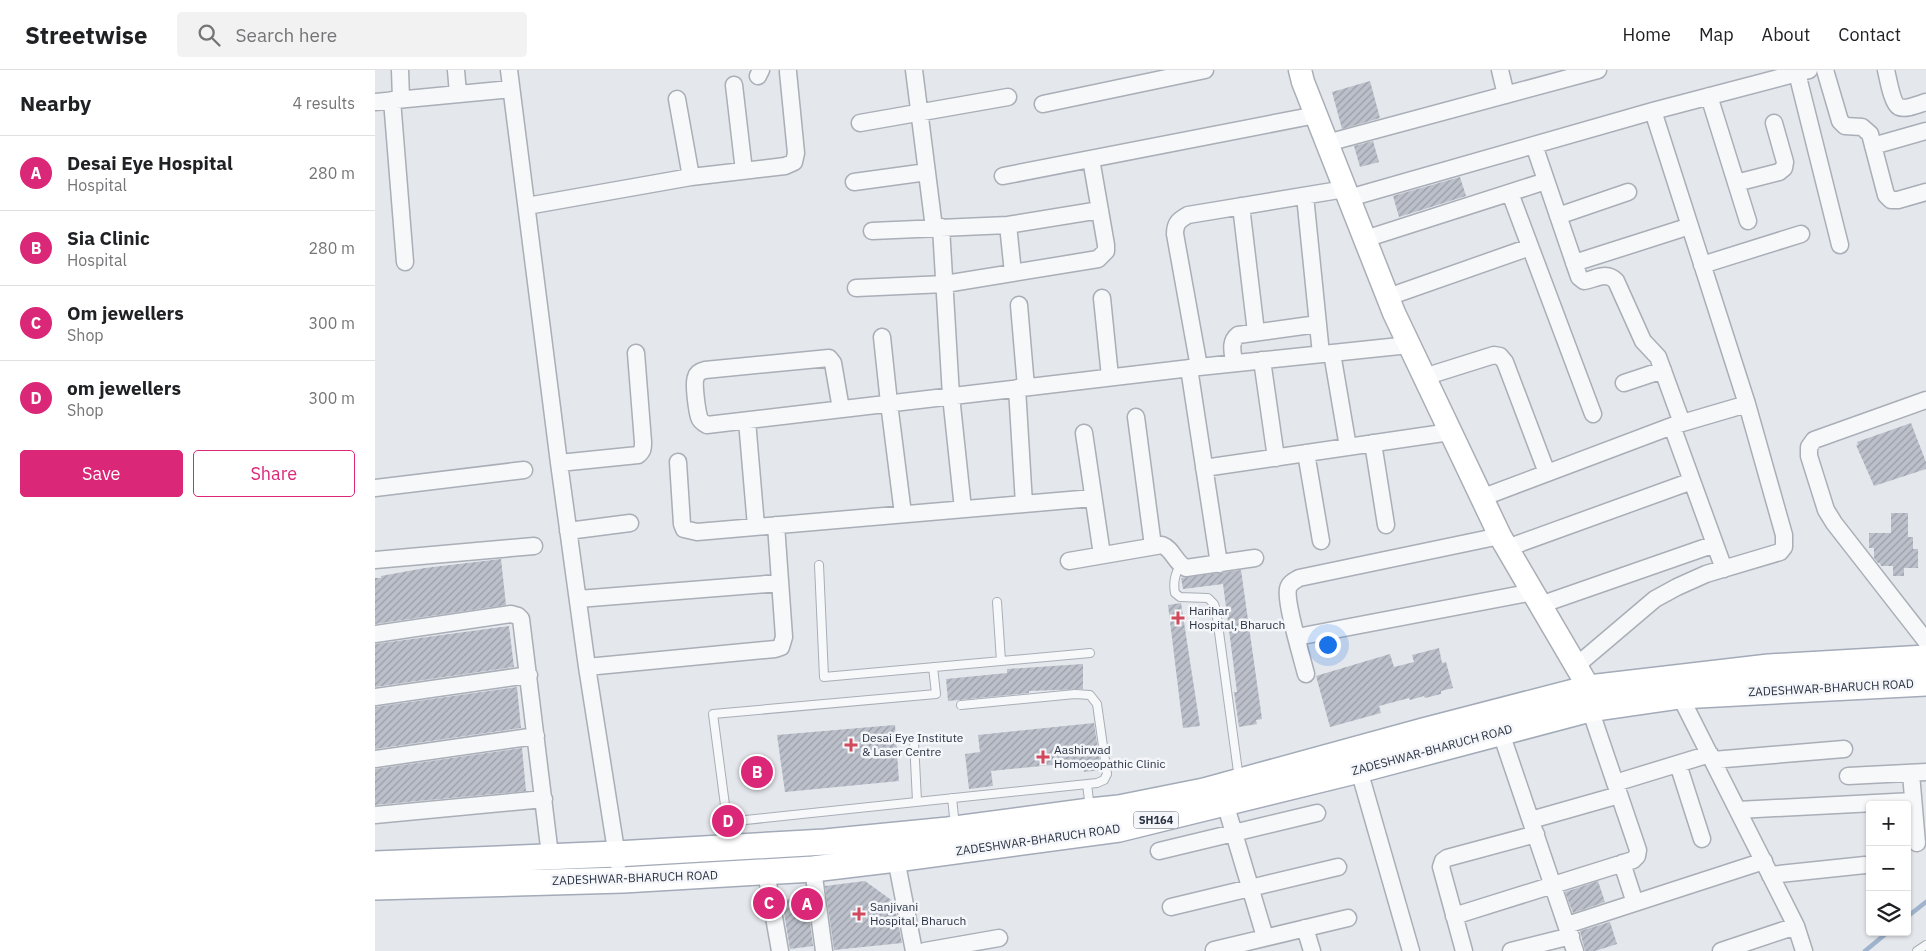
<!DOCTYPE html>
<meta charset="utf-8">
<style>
:root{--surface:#fff;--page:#f2f2f2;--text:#202124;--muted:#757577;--line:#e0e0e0;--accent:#db2777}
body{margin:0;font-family:"IBM Plex Sans",sans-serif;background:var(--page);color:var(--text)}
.controls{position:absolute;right:15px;bottom:15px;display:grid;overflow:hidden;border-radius:5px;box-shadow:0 1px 4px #0004}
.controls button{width:45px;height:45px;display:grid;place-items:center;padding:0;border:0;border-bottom:1px solid var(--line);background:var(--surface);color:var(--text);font:25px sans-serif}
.you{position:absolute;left:952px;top:574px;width:18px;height:18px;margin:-12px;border:4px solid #fff;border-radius:50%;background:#1a73e8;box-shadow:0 0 0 8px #1a73e833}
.badge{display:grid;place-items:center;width:32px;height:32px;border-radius:50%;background:var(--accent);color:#fff;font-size:16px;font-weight:700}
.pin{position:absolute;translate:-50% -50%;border:2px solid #fff;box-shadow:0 1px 5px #0006}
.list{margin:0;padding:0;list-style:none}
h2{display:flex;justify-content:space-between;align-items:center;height:65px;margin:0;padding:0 20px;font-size:21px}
h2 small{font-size:16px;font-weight:400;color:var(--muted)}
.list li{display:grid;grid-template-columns:32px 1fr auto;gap:15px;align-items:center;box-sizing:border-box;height:75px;padding:0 20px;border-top:1px solid var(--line)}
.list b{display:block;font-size:19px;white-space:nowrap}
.list p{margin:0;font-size:16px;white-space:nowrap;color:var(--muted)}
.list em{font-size:16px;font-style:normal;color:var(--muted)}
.actions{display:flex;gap:10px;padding:15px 20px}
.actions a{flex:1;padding:11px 0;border:1px solid var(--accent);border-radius:5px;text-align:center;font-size:18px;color:var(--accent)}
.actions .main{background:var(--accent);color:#fff}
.icon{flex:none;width:28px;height:28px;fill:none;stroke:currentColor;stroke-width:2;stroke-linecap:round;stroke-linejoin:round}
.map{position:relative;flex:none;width:1551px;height:881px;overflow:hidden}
header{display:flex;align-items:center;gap:30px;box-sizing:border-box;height:70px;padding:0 25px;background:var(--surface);border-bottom:1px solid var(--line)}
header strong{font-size:24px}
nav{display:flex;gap:28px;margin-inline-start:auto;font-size:18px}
.search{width:350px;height:45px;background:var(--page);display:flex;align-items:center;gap:12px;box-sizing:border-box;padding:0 18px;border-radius:5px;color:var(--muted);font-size:19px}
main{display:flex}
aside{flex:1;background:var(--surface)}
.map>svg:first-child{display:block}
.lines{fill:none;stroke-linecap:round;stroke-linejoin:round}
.stream{stroke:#9fb4cc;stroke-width:4.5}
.building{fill:url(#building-hatch)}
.service-casing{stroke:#a9aeb7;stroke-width:10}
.minor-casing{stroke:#a9aeb7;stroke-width:19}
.secondary-casing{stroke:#a9aeb7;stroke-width:25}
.primary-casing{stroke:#a3abb8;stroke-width:28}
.service{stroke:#f7f8fa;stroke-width:8}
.minor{stroke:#f7f8fa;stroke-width:16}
.secondary{stroke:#fff;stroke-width:22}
.primary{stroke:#fff;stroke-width:25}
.poi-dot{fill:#d1495b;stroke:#f4f6f9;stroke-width:2}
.labels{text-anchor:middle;stroke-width:5;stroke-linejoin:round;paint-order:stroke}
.shield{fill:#f4f6f9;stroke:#676e7b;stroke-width:1}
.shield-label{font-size:11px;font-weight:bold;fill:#2b3445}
.poi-label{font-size:12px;fill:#2b3445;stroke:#f4f6f9;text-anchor:start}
.street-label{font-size:12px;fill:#2b3445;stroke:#f4f6f9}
</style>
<header>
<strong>Streetwise</strong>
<div class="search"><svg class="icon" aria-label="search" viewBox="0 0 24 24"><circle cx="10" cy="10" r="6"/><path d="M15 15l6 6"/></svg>Search here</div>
<nav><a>Home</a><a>Map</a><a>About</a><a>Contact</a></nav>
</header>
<main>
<aside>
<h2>Nearby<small>4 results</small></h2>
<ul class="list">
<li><span class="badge">A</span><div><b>Desai Eye Hospital</b><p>Hospital</p></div><em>280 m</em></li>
<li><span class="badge">B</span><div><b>Sia Clinic</b><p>Hospital</p></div><em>280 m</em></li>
<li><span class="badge">C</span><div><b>Om jewellers</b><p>Shop</p></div><em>300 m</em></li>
<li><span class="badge">D</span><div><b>om jewellers</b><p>Shop</p></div><em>300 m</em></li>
</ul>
<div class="actions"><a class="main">Save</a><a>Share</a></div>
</aside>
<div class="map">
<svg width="1551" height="881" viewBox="0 0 1551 881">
<defs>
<pattern id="building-hatch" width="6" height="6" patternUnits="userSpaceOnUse" patternTransform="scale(1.25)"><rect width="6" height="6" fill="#bbc0ca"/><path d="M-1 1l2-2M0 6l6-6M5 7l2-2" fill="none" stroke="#989da6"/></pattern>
</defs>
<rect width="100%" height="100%" fill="#e4e7ec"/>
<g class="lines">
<!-- stream -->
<path class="stream" d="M1532,847L1551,832
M1490,881L1513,862"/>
</g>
<!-- building -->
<path class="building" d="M995,11L1005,48L967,59L957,22Z
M998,71L1004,92L985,97L979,76Z
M1085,107L1091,126L1024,147L1018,126Z
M1536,353L1551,392V399L1499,416L1481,375H1483L1482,372Z
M1516,443H1533V467H1538V479H1543V498H1529V506H1518V496H1506L1505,493H1503L1499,488V478H1494V463H1516Z
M126,489L131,535L0,554V508H6V506L50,498Z
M866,500L887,649L881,650L882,654L864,657L859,622H862L848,514L808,519L806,508Z
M806,533L825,656L808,658L793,535Z
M134,556L139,597L0,617V574Z
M1064,578L1067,593L1071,592L1078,618L1066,621V624L1050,628L1049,626L1035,630L1034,628L1004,636L1006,643L955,657L941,606L1015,584L1019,597L1039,592L1037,585Z
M708,594V619L654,621V623L573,631L571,609L632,603V599Z
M142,617L146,658L0,679V637Z
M719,653L726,700L709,702L708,692L616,701L618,716L594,719L590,684L605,682L603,665Z
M520,655L524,711L410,722L402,665Z
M147,678L151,721L0,735V699Z
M490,811L519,832L527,873L459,880L450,816Z
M1223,811L1230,832L1198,843L1190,822Z
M432,827L438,876L415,879L407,830Z
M1235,852L1242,874L1220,881H1210L1205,861Z"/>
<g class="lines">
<defs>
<path id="service" d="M444,495L449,607L715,583
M805,495C800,505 798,512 800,523L805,527L833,528L839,534L841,540L864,709
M622,532L626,591
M539,671L542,731
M712,714L715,739
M577,728L580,756
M352,752L722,713L729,710L732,704L722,634L715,625L700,624L586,635
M355,773L338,644L561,624L558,597
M1542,881L1551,875"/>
<path id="minor" d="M25,0L26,29
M81,0L83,24
M134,0L184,393L212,597L243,793
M539,0L559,158
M1125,0L1131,25
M1450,0L1465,51L1470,56L1487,57L1495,64L1511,125L1516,130H1523L1551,122
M1511,0C1513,8 1517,33 1524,37C1531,40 1544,34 1551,32
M1422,3L1465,175
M383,6L386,0
M359,15L369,101
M1334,26L1373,151
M302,29L316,107
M17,30L30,192
M0,32L136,19
M668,34L830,0
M485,53L633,27
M952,73L1223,0
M1159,75L1204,207L1209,211C1221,209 1231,201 1241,211L1268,271L1283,287L1307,353
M1498,76L1551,61
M628,106L941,45
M479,112L552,102
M1361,113L1404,102L1409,98L1410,92L1399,53
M1135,123L1218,344
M930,126L946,284
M974,128L1278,41L1434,0
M152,136L316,107L410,96L419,92L421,83L413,2
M866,136L881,262
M1183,146L1253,122
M633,155L638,203
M566,157L576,326L588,439
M497,161L633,155L725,140
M990,169L1171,111
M1199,193L1315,156
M1327,195L1426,164
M481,218L570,214L723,189L731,181V175L716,89
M1013,227L1155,177
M727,228L735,307
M644,235L651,317
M507,267L514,333L528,444
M957,283L973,377
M887,290L901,388
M859,293C858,283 854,272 863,265L943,254
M824,297L800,164C800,153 804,150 813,145L970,119
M814,298L844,494
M1049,307L1119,285L1125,286L1130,292L1172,403
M1249,313L1288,300
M642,318L649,434
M1551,330L1439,370L1434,377V386L1451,440L1459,453L1551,571
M466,339L458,293L454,288L330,300C326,301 322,303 321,307C318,313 322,340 324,347C325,351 328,353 332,355L824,297L1034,275
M761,347L778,476
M372,351L381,456
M1297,356L1349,499
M709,363L727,485
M998,373L1011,455
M931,383L946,471
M303,392L307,454L309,459L322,462L718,428
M184,393L263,385C268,381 268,378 268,372L261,283
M829,398L1075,362
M0,418L149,400
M1106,428L1297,356L1372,334
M193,461L255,453
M1132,478L1317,411
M0,490L159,476
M694,491L787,475C798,479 800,493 811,498L880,488
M203,529L404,513
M1165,535L1340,474
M0,564L136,544L143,546L146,549L175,785
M922,567L1158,522
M1201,596L1280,529L1302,517L1331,504L1405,482L1409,477V465L1372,334L1278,41
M212,597L400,579L406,577L409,567L401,455
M931,604C927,588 910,532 913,519C914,513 919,511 924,508L1125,466
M1305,626L1421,856L1429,881
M0,627L154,605
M1126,663L1200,881
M0,689L161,666
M1338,690L1469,679
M1303,694L1327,769
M984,700L1036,881
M1536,704L1542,773
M1473,706L1551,702
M1240,713L1335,684
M850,733L890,867
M1363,740L1538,731
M0,745L169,729
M1156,750L1244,725
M784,781L942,743
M521,789L539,881
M1247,793L1260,833
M438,799L449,881
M391,802L405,881
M1395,805L1490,795
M796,837L963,797
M1079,846L1258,790L1262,786L1263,780L1215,639
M1192,855L1389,791
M930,858L937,881
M839,880L973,848
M550,881L624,868
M1089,881L1066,797L1068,791L1072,788L1161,764
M1136,881L1196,866
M1346,881L1421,856"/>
<path id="secondary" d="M925,0L928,12L1019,243L1125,466L1214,618L1221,633"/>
<path id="primary" d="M0,794L241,784L450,772L573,760L715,741L744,738L829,721L1048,661L1214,618L1394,597L1551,588
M0,817L248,810L438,799L521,789L744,759L984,700L1215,639L1305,626L1551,613"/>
</defs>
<!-- service casing -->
<use href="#service" class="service-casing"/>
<!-- minor casing -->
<use href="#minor" class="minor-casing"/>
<!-- secondary casing -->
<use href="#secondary" class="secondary-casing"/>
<!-- primary casing -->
<use href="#primary" class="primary-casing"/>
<!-- service -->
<use href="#service" class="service"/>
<!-- minor -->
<use href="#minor" class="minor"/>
<!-- secondary -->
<use href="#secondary" class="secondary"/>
<!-- primary -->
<use href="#primary" class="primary"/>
</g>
<!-- markers -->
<g class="poi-dot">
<path d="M800.5 540.5h5v5h5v5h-5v5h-5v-5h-5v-5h5z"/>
<path d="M473.5 667.5h5v5h5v5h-5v5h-5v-5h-5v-5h5z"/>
<path d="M665.5 679.5h5v5h5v5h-5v5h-5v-5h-5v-5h5z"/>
<path d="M481.5 836.5h5v5h5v5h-5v5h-5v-5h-5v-5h5z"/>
</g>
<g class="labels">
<!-- shield labels -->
<rect class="shield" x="758.5" y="741.5" width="45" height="17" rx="4"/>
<g class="shield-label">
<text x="781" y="754">SH164</text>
</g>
<!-- poi labels -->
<g class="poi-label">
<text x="814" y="545">Harihar<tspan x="814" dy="14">Hospital, Bharuch</tspan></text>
<text x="487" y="672">Desai Eye Institute<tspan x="487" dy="14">&amp; Laser Centre</tspan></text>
<text x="679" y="684">Aashirwad<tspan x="679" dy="14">Homoeopathic Clinic</tspan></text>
<text x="495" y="841">Sanjivani<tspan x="495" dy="14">Hospital, Bharuch</tspan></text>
</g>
<!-- street labels -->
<g class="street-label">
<text transform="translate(1456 618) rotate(-3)" y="4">ZADESHWAR-BHARUCH ROAD</text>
<text transform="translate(1057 680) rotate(-15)" y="4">ZADESHWAR-BHARUCH ROAD</text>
<text transform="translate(663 770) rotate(-8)" y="4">ZADESHWAR-BHARUCH ROAD</text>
<text transform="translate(260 808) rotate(-2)" y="4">ZADESHWAR-BHARUCH ROAD</text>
</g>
</g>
</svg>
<div class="controls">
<button>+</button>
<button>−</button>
<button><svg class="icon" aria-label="layers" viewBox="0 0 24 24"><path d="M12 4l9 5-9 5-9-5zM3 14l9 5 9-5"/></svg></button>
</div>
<div class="you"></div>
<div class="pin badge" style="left:432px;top:834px">A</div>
<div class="pin badge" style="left:382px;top:702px">B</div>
<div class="pin badge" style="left:394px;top:833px">C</div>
<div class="pin badge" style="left:353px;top:751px">D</div>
</div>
</main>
